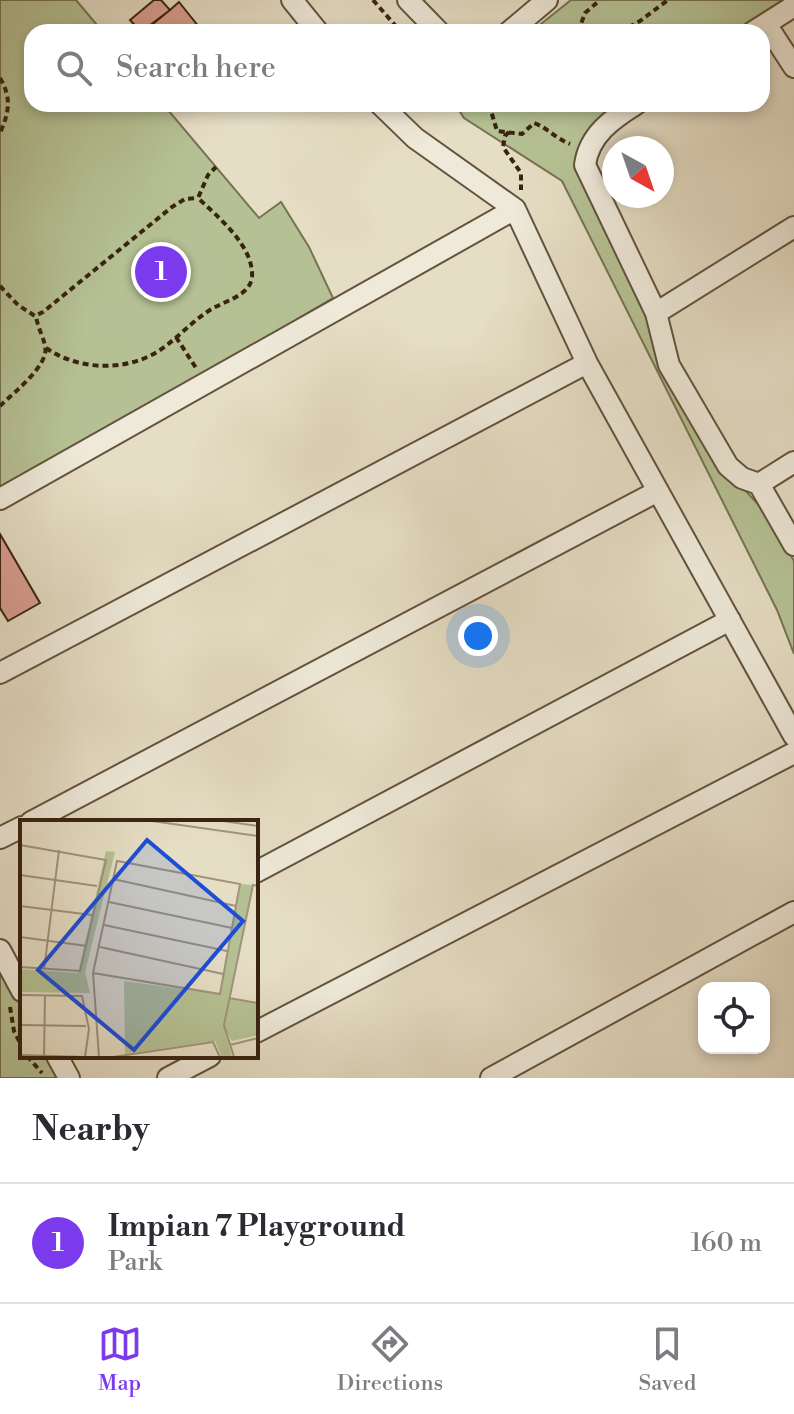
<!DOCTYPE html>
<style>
:root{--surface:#fff;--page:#f2f2f3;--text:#2b2b33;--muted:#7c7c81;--line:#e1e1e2;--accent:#7c3aed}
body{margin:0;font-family:"Libre Bodoni",serif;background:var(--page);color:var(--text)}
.controls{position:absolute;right:24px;bottom:24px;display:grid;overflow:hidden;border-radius:16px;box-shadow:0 4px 12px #0003}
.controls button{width:72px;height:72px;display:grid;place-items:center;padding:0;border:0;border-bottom:2px solid var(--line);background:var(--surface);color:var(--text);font:40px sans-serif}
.compass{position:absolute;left:602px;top:136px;width:72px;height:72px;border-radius:50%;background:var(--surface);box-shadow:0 4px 12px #0003;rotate:140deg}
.you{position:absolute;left:478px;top:636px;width:28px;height:28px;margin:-20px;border:6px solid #fff;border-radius:50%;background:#1a73e8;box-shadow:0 0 0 12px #1a73e833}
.badge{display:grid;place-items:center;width:52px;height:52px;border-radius:50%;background:var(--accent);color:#fff;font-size:26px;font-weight:700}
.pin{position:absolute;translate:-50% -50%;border:4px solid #fff;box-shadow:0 2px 8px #0006}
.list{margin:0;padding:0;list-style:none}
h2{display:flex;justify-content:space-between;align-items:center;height:104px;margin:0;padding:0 32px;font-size:34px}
h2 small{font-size:26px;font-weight:400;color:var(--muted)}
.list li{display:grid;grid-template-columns:52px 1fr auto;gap:24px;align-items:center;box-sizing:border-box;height:120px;padding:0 32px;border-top:2px solid var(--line)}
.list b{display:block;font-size:30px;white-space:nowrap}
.list p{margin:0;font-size:26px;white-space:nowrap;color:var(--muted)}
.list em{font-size:26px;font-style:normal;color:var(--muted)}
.icon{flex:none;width:44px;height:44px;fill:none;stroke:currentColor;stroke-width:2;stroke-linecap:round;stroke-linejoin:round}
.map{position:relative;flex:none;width:794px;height:1078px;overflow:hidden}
.search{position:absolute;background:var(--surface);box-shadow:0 4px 12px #0003;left:24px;right:24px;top:24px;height:88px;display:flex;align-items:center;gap:20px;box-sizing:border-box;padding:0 28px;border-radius:24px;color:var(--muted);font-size:30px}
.sheet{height:224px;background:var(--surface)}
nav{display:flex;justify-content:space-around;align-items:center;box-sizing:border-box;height:112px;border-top:2px solid var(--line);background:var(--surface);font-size:22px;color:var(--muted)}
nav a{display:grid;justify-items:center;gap:4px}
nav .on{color:var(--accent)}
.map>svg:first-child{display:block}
.green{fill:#b5c194;stroke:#767252;stroke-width:2}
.building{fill:#d99e8f;stroke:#382310;stroke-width:2}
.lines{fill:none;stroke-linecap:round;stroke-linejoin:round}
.minor-casing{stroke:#63523d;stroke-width:24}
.path{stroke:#382310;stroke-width:4;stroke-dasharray:6 4;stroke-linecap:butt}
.minor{stroke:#eee9d9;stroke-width:20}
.inset-road{fill:none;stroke:#a0937c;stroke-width:2}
.view{fill:#1d4ed8;fill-opacity:0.15;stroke:#1d4ed8;stroke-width:4}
.inset-edge{fill:none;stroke:#382310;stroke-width:4}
</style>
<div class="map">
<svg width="794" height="1078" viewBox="0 0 794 1078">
<rect width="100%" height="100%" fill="#e5ddc4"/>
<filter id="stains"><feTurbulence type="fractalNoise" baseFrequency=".0025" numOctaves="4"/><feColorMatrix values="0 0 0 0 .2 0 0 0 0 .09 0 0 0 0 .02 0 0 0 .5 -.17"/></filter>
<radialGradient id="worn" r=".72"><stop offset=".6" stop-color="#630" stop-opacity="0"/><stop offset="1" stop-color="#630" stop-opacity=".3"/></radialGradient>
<!-- green -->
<path class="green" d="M0,0H76L103,32H32V104H163L259,218L281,202L309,247L333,298L0,495Z
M571,0H783L733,32H531Z
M455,104H620L590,151L670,343L740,485L769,516L794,561V654L777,610L562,181L464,118Z
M0,950L22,991V1056H57L69,1078H0Z"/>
<!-- building -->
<path class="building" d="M154,0H161L170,10L141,32L130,20Z
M179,2L203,32H143L170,10Z
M0,534L40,603L8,621L0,608Z"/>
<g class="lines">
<defs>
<path id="minor" d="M292,0L318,32
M408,0L439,32
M766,24L794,67
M509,32L547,0
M753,32L794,6
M380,104L415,138L515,209L587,363L794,736
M636,104C612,119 589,135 585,165L656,313L669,365L728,466L742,478L759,484L794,545
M656,313L794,227
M759,484L794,462
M0,499L515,209
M0,673L587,363
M31,822L658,491
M0,838L22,827
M256,872L730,620
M0,950L22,991
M256,1032L794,753
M57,1056L69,1078
M168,1078L210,1056
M491,1078L794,912"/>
</defs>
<!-- minor casing -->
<use href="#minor" class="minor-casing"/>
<!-- path -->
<path class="path" d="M373,0L401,32
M578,32L585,13L600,0
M620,32L640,21L668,0
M0,78C12,98 9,113 0,133
M489,104L497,131L522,134L534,123C548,128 555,138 570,144
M509,132L505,136L503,147L521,173V190
M0,286L18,305L35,316L43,312L172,207L185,199L198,198
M176,337L196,368
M46,348C78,370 123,372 157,352C176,340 191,322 210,310C224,301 250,296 252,277C254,246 218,217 198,198L208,175L216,167
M0,406C13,393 50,365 45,346C43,335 37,327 36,315
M10,1007L14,1031L22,1047
M27,1056L42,1073"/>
<!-- minor -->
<use href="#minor" class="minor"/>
</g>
<!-- overview -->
<g transform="translate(20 820)">
<rect width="238" height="238" fill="#e5ddc4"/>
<path d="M86,31L95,32L65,152L70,173L0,172V149L58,153ZM220,64L233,65L209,178L238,183V215L212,221L205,209L212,237H202L195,221L105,234L104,161L200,174Z" fill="#b5c194"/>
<path class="inset-road" d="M132,1L238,16M203,1L238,6M0,25L86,40L60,151L0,147M0,55L77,66M93,59L216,86M89,82L212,108M0,86L72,95M84,105L207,131M0,117L67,126M80,127L203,154M24,150L39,30M73,153L200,174L220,64L97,41L73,153L79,237M0,175L62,176L69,209L65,237L0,235M209,178L238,183M0,205L66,206M210,225L238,218M24,237L25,175M93,237L193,222L200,237M214,237L204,205L233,65L238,66"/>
<path class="view" d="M127,20L223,101L114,230L18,150Z"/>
<rect width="238" height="238" class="inset-edge"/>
</g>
<rect width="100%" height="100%" filter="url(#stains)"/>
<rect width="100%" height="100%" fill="url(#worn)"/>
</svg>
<div class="controls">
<button><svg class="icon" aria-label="locate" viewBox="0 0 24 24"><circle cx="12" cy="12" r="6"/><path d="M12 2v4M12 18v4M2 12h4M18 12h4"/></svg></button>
</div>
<svg class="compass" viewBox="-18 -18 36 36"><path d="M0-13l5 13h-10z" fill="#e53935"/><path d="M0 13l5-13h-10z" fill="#7c7c81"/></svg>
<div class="you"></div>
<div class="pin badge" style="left:161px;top:272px">1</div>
<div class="search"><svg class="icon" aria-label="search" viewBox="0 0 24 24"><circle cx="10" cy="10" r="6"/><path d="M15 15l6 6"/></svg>Search here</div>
</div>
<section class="sheet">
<h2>Nearby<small></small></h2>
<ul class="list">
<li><span class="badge">1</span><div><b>Impian 7 Playground</b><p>Park</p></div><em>160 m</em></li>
</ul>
</section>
<nav>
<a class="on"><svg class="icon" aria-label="map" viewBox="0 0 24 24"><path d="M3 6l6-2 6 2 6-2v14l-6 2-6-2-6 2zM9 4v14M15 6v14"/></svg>Map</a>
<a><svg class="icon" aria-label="directions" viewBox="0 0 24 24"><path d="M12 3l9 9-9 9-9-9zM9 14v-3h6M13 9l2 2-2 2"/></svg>Directions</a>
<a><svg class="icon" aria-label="saved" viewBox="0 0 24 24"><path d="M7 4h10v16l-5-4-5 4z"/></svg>Saved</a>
</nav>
